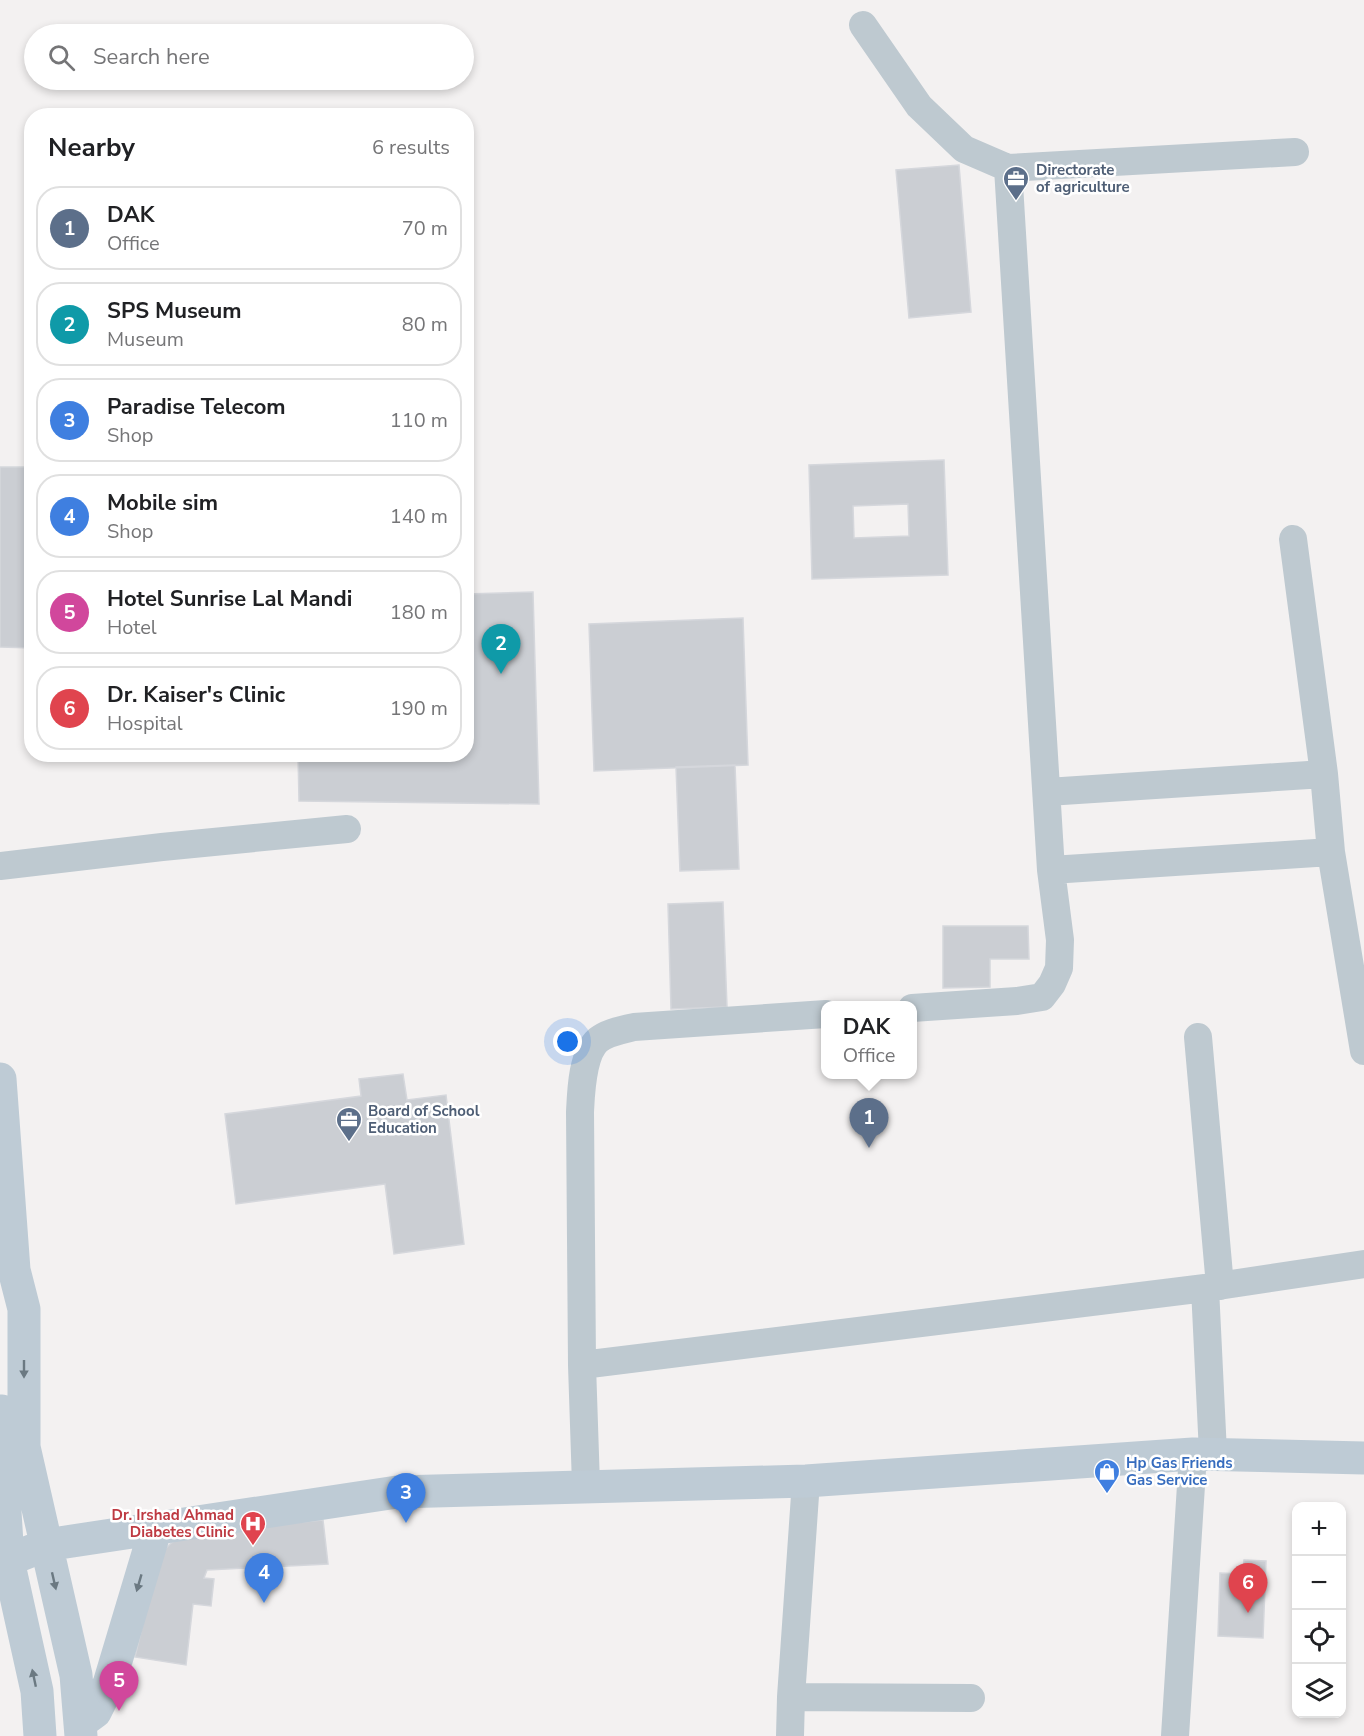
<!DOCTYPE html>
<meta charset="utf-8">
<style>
:root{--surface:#fff;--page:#f6f6f6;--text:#202124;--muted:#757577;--line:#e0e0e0;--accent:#db2777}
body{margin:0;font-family:"Nunito Sans",sans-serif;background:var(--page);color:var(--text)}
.controls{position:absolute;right:18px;bottom:18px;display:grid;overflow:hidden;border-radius:12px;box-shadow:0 3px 9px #0003}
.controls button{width:54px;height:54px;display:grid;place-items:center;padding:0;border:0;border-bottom:2px solid var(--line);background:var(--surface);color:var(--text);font:30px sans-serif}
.you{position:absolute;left:568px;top:1042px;width:21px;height:21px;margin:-15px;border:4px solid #fff;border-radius:50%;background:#1a73e8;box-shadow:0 0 0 9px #1a73e833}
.badge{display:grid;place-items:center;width:39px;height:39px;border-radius:50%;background:var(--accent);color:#fff;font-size:20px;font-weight:700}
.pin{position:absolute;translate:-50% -50px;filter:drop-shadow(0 2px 3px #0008)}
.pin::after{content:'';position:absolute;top:32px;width:21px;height:18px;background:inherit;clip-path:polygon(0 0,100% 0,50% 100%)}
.popup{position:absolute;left:821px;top:1001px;width:96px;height:78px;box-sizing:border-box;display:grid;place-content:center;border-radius:12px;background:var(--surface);filter:drop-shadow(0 2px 4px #0005);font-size:20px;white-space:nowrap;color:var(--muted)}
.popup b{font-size:22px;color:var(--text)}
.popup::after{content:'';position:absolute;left:50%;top:100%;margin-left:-12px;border:12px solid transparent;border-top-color:var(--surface)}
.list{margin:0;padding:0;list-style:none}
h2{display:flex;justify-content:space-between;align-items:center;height:78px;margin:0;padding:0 24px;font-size:26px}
h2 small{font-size:20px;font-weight:400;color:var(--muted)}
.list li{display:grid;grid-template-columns:39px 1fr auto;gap:18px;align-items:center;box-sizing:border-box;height:84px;margin:0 12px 12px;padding:0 12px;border:2px solid var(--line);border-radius:24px}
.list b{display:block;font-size:22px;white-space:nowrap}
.list p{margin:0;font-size:20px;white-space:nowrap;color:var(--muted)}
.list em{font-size:20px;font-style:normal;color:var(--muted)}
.icon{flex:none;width:33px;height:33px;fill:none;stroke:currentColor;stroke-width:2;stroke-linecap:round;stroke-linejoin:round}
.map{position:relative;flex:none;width:1364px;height:1736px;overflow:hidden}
.search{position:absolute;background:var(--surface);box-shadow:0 3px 9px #0003;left:24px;top:24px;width:450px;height:66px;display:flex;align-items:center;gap:15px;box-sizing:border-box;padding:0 21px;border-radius:33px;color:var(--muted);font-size:22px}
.panel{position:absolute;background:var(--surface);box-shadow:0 3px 9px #0003;left:24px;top:108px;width:450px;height:654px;border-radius:24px}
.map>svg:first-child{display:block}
.building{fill:#cbced3;stroke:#d5d7dc;stroke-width:1.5;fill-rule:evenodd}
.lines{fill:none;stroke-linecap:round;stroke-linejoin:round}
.street{stroke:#bec9d0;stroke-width:28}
.secondary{stroke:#becbd5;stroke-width:33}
.oneway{fill:#6b7982}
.labels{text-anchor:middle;stroke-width:5;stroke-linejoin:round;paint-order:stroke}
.service-label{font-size:15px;font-weight:bold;fill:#4e5e75;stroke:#fff;text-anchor:start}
.shop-label{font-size:15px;font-weight:bold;fill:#366cbe;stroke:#fff;text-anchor:start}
.health-label{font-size:15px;font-weight:bold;fill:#be3a42;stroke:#fff;text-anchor:end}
</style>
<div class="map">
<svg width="1364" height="1736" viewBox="0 0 1364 1736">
<rect width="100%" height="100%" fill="#f3f1f1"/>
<!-- building -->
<path class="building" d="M959,165L971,312L909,318L896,170Z
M944,460L948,575L812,579L809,465ZM908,504L909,536L854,538L853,506Z
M0,467H32V648L0,647Z
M533,592L539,804L299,801L298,754H466V594Z
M743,618L748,765L594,771L589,624Z
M735,765L739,869L680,871L676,767Z
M723,902L727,1007L671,1009L668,904Z
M943,926H1028L1029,959H990V987L943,988Z
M403,1074L407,1100L446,1095L464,1244L394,1254L385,1184L236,1204L225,1114L361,1096L359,1079Z
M323,1520L328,1564L207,1570L204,1578L214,1579L211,1606L193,1604L186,1665L135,1657L159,1555L171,1543L190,1533Z
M1244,1560L1266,1561L1263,1638L1218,1636L1220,1573L1243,1574Z"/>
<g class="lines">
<!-- street -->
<path class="street" d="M863,25L919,106L964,149L1008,168
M1293,539L1324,774L1331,852L1364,1051
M1047,792L1324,774
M0,866L162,847L347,829
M1051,870L1331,852
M912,1008L1017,1001L1042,997L1052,984L1059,968L1060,940L1051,870L1008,168L1295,152
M1198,1037L1220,1286
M1205,1288L1213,1453
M582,1365L1205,1288L1364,1264
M586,1485L582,1365L580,1112C581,1092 582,1054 598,1040C608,1032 622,1030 634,1027L826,1014
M791,1697L971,1698
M790,1736L791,1697L806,1481
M1175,1736L1193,1454"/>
<!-- secondary -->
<path class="secondary" d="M0,1079L14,1270L24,1309V1447L76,1675L81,1736
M2,1411L1,1447L8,1560L37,1691L40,1736
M8,1560L46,1545L397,1492L806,1481L1193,1454L1364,1458
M80,1723L95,1712L109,1684L156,1527"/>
</g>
<!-- one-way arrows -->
<defs><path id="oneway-solid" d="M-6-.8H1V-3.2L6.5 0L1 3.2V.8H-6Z" transform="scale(1.5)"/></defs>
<g class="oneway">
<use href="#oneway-solid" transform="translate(24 1369) rotate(90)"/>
<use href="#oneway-solid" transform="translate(54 1581) rotate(77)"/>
<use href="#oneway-solid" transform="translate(139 1583) rotate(106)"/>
<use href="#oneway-solid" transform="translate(34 1678) rotate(-102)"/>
</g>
<!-- icons -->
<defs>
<symbol id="office-pin" viewBox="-11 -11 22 30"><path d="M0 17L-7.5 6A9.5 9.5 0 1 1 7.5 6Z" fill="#5c6f8a" stroke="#fff"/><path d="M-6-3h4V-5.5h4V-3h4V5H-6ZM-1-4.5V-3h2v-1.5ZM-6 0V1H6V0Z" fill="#fff"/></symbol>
<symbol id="shop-pin" viewBox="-11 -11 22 30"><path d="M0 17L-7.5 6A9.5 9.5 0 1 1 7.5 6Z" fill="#3f7fe0" stroke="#fff"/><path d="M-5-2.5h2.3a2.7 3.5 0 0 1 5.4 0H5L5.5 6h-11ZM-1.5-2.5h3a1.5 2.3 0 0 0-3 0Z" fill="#fff"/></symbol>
<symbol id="hospital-pin" viewBox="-11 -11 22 30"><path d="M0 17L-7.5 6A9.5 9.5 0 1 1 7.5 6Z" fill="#e0444e" stroke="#fff"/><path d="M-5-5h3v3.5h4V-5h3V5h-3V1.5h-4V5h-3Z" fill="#fff"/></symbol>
</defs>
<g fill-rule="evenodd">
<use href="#office-pin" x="1001" y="164" width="30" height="40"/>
<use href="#office-pin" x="334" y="1105" width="30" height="40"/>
<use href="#shop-pin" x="1092" y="1457" width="30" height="40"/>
<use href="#hospital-pin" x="238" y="1509" width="30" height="40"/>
</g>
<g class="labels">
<!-- service labels -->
<g class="service-label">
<text x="1036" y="175">Directorate<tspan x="1036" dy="17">of agriculture</tspan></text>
<text x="368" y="1116">Board of School<tspan x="368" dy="17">Education</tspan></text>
</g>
<!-- shop labels -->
<g class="shop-label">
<text x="1126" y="1468">Hp Gas Friends<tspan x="1126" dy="17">Gas Service</tspan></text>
</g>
<!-- health labels -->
<g class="health-label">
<text x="234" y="1520">Dr. Irshad Ahmad<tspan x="234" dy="17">Diabetes Clinic</tspan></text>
</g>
</g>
</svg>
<div class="controls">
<button>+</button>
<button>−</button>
<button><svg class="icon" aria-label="locate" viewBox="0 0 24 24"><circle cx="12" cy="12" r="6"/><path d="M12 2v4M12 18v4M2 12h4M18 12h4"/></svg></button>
<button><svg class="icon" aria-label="layers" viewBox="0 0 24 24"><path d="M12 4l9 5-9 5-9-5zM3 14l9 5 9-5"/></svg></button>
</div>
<div class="you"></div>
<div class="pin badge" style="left:869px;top:1148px;background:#5c6f8a">1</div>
<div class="popup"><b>DAK</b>Office</div>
<div class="pin badge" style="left:501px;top:674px;background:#0f9aa8">2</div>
<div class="pin badge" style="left:406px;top:1523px;background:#3f7fe0">3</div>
<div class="pin badge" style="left:264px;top:1603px;background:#3f7fe0">4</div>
<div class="pin badge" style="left:119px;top:1711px;background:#d1479c">5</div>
<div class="pin badge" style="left:1248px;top:1613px;background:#e0444e">6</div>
<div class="search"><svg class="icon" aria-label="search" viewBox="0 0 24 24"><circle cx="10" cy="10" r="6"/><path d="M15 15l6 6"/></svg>Search here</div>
<section class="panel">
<h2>Nearby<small>6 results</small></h2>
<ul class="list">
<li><span class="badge" style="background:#5c6f8a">1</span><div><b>DAK</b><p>Office</p></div><em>70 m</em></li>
<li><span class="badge" style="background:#0f9aa8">2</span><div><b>SPS Museum</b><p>Museum</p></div><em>80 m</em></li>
<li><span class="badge" style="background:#3f7fe0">3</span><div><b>Paradise Telecom</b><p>Shop</p></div><em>110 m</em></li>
<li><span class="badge" style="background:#3f7fe0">4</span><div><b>Mobile sim</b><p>Shop</p></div><em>140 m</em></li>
<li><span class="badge" style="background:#d1479c">5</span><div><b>Hotel Sunrise Lal Mandi</b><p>Hotel</p></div><em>180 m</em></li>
<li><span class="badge" style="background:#e0444e">6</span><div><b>Dr. Kaiser's Clinic</b><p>Hospital</p></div><em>190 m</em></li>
</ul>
</section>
</div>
